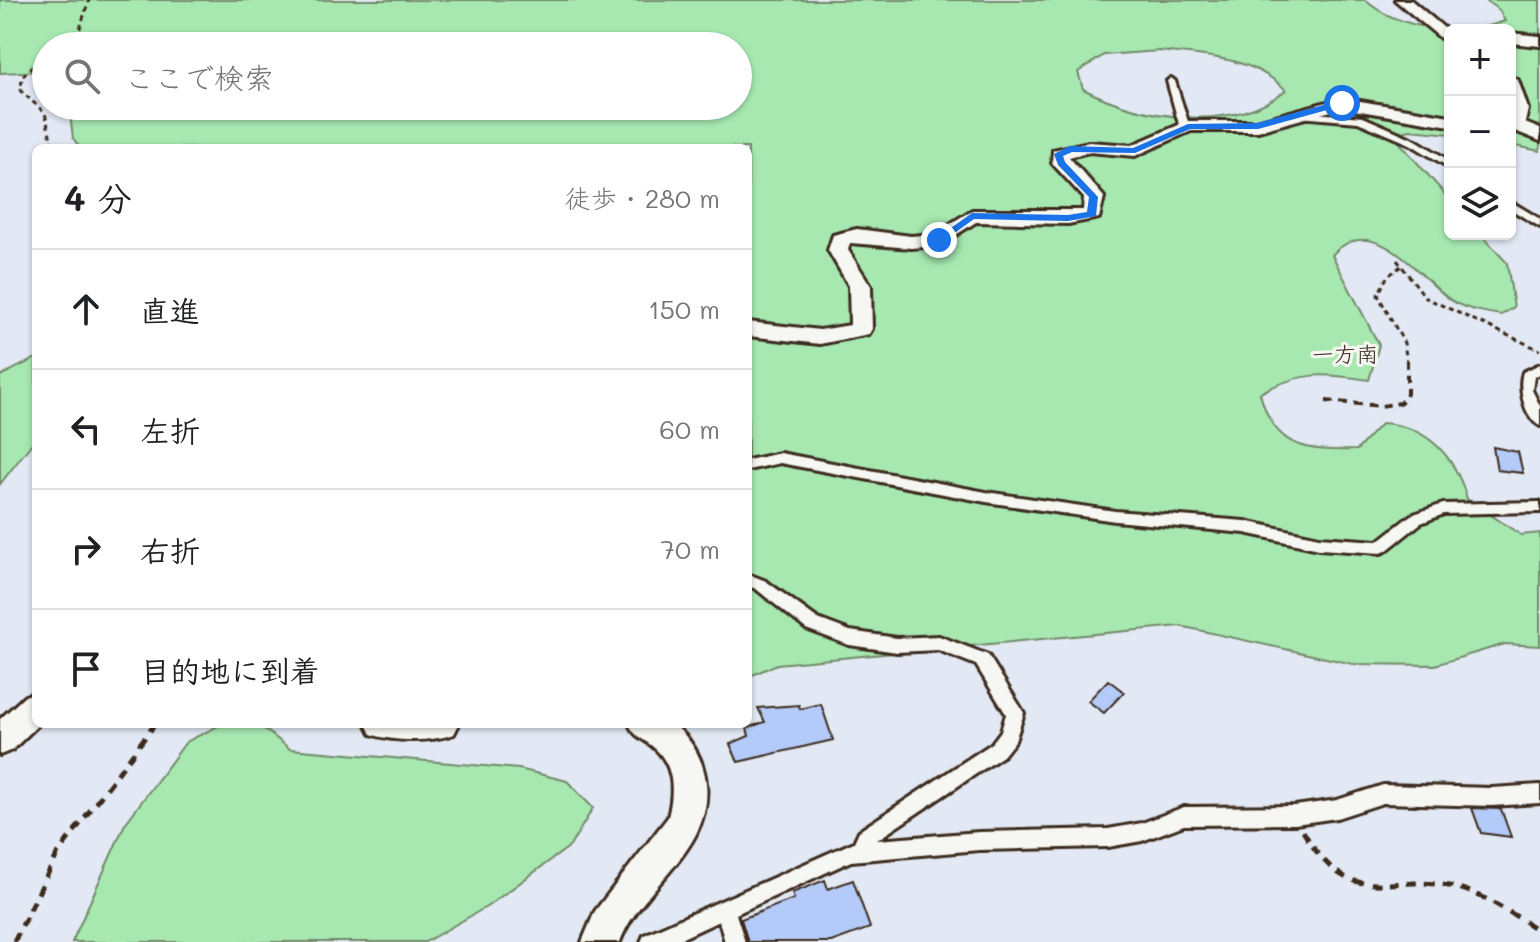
<!DOCTYPE html>
<html lang="ja">
<meta charset="utf-8">
<style>
:root{--surface:#fff;--page:#f2f2f2;--text:#202124;--muted:#757577;--line:#e0e0e0}
body{margin:0;font-family:Mali,"Klee One",sans-serif;background:var(--page);color:var(--text)}
.controls{position:absolute;right:24px;top:24px;display:grid;overflow:hidden;border-radius:12px;box-shadow:0 2px 6px #0004}
.controls button{width:72px;height:72px;display:grid;place-items:center;padding:0;border:0;border-bottom:2px solid var(--line);background:var(--surface);color:var(--text);font:40px sans-serif}
.stop{position:absolute;width:24px;height:24px;margin:-18px;border:6px solid #1a73e8;border-radius:50%;background:#fff}
.stop.end{background:#1a73e8;border-color:#fff;box-shadow:0 2px 8px #0008}
.list{margin:0;padding:0;list-style:none}
h2{display:flex;justify-content:space-between;align-items:center;height:104px;margin:0;padding:0 32px;font-size:34px}
h2 small{font-size:26px;font-weight:400;color:var(--muted)}
.list li{display:grid;grid-template-columns:52px 1fr auto;gap:24px;align-items:center;box-sizing:border-box;height:120px;padding:0 32px;border-top:2px solid var(--line)}
.list b{display:block;font-size:30px;white-space:nowrap}
.list em{font-size:26px;font-style:normal;color:var(--muted)}
.icon{flex:none;width:44px;height:44px;fill:none;stroke:currentColor;stroke-width:2;stroke-linecap:round;stroke-linejoin:round}
.map{position:relative;flex:none;width:1540px;height:942px;overflow:hidden}
.search{position:absolute;background:var(--surface);box-shadow:0 2px 6px #0004;left:32px;top:32px;width:720px;height:88px;display:flex;align-items:center;gap:20px;box-sizing:border-box;padding:0 28px;border-radius:44px;color:var(--muted);font-size:30px}
.panel{position:absolute;background:var(--surface);box-shadow:0 2px 6px #0004;left:32px;top:144px;width:720px;height:584px;border-radius:12px}
.map>svg:first-child{display:block}
.green{fill:#a7e8b1;stroke:#718968;stroke-width:2;fill-rule:evenodd}
.building{fill:#b4caf8;stroke:#3b2a1e;stroke-width:2}
.lines{fill:none;stroke-linecap:round;stroke-linejoin:round}
.service-casing{stroke:#3b2a1e;stroke-width:6}
.minor-casing{stroke:#3b2a1e;stroke-width:6}
.path-far2{stroke:#3b2a1e;stroke-width:3;stroke-dasharray:5 4;stroke-linecap:butt}
.path-far1{stroke:#3b2a1e;stroke-width:4;stroke-dasharray:8 6;stroke-linecap:butt}
.path{stroke:#3b2a1e;stroke-width:5;stroke-dasharray:10 8;stroke-linecap:butt}
.service{fill:#f6f6f2;fill-rule:evenodd}
.minor{fill:#f6f6f2;fill-rule:evenodd}
.route{fill:#1a73e8}
.labels{text-anchor:middle;stroke-width:6;stroke-linejoin:round;paint-order:stroke}
.neighbourhood-label{font-size:22px;fill:#3b2a1e;stroke:#f6f6f2}
</style>
<div class="map">
<svg width="1540" height="942" viewBox="0 0 1540 942">
<rect width="100%" height="100%" fill="#e2e9f4"/>
<filter id="ink" filterUnits="userSpaceOnUse"><feTurbulence type="fractalNoise" baseFrequency=".0125" numOctaves="2"/><feDisplacementMap in="SourceGraphic" scale="16" xChannelSelector="R" yChannelSelector="G"/><feConvolveMatrix kernelMatrix="1 2 1 2 8 2 1 2 1" color-interpolation-filters="sRGB"/></filter>
<g filter="url(#ink)">
<!-- green -->
<path class="green" d="M0,0H1365C1399,30 1462,37 1505,21L1499,10L1485,0H1540V151L1510,145V30H1450V134L1411,130L1392,134L1450,200V234H1481L1507,263L1514,307L1501,315C1483,312 1462,309 1448,298C1416,273 1372,211 1332,255L1379,345L1369,380C1323,373 1302,371 1260,393C1274,450 1307,451 1357,450L1382,423C1428,426 1455,456 1467,499L1521,535L1540,533V646L1505,644L1435,665L1353,664L1180,626L777,664L748,677V148H80L73,138L69,106H738V46H46V71L0,73ZM1159,51C1206,56 1251,56 1286,90C1230,134 1143,119 1083,89L1078,72L1104,55Z
M36,358V438L0,484V376Z
M222,724L263,728L290,749L519,769L567,781L593,808L570,846L488,906L425,942H72L125,824L186,742Z"/>
<!-- building -->
<path class="building" d="M1493,447L1518,452L1523,473L1497,470Z
M1108,680L1124,692L1104,713L1088,701Z
M821,704L833,740L738,762L730,744L749,736L747,728L765,722L758,708L799,705L800,709Z
M1472,808L1501,809L1511,837L1481,833Z
M825,880L828,889L853,880L870,928L831,942H748L741,919L794,899L792,893Z"/>
<g class="lines">
<defs>
<path id="service" d="M1171,78L1175,81L1190,128L1188,130L1180,128L1167,81Z
M1302,112L1363,117L1416,140L1450,161V168L1410,144L1358,122L1299,117V113Z
M1510,201L1540,219V227L1510,209Z
M1540,364V374L1534,377L1532,390L1540,406V426C1524,417 1518,388 1523,372Z
M780,453L986,492L1115,511L1245,521L1319,537L1378,541L1411,515L1443,504L1540,502V512L1444,514L1421,523L1386,551L1381,553L1319,549L1245,533L1115,521L986,502L780,463L748,470V460Z
M748,574L766,581L818,619L850,631L897,638L939,636L988,655L1021,708L1024,713L1015,741L1003,756L877,840L979,832L1108,829L1142,823L1184,807L1295,806L1337,800L1383,785L1492,788L1540,785V803L1492,806L1383,803L1337,818L1295,824L1184,825L1142,841L1108,847L979,850L851,861L736,914L745,942H725L719,921L674,942H641L644,935L854,842L859,831L991,744L1001,731L1006,714L976,665L938,650L897,652L849,645L806,629L756,589L748,586Z"/>
<path id="minor" d="M1395,0H1411L1450,33V46Z
M1510,33L1540,36V46L1510,43Z
M1510,75L1518,80L1528,109L1525,123L1540,129V141L1510,129Z
M1342,98L1450,116V126L1342,108L1258,131H1191L1135,156L1089,152L1069,157L1104,197L1099,218L1068,224L976,222L939,246L911,248L850,243L848,250L871,286L872,329L869,334L820,344L748,336V322L820,330L850,325L849,286L828,250L833,235L857,229L911,236L934,234L972,210H1083L1084,198L1052,163L1053,150L1089,142L1132,145L1188,121H1257Z
M36,692V724H39L12,750L0,755V719L25,696Z
M366,724H459L454,734C432,742 393,742 371,734Z
M629,724H673C689,737 701,755 705,776C718,849 642,883 620,942H582L595,911L668,817C675,789 674,764 652,746C642,738 634,736 629,724Z"/>
</defs>
<!-- service casing -->
<use href="#service" class="service-casing"/>
<!-- minor casing -->
<use href="#minor" class="minor-casing"/>
<!-- path-far2 -->
<path class="path-far2" d="M59,46L80,28L89,0
M46,54L22,77L21,91L45,113L53,148
M1397,260L1426,298L1540,350
M1401,266L1387,277L1378,295L1404,343L1407,362"/>
<!-- path-far1 -->
<path class="path-far1" d="M1326,401L1381,406L1400,403L1407,394V360"/>
<!-- path -->
<path class="path" d="M1303,831C1352,914 1384,870 1458,888C1488,896 1514,916 1540,931
M14,942L58,853L155,724"/>
<!-- service -->
<use href="#service" class="service"/>
<!-- minor -->
<use href="#minor" class="minor"/>
</g>
</g>
<!-- route -->
<path class="route" d="M1342,100L1345,105L1258,129H1190L1135,153L1072,152L1063,156L1065,162L1098,197L1096,216L1068,221L974,219L942,242L934,240L972,213L1068,215L1087,212L1089,197L1058,165L1054,154L1070,146L1133,148L1188,124L1257,123Z"/>
<g class="labels">
<!-- neighbourhood labels -->
<g class="neighbourhood-label">
<text x="1345" y="362">一方南</text>
</g>
</g>
</svg>
<div class="controls">
<button>+</button>
<button>−</button>
<button><svg class="icon" aria-label="layers" viewBox="0 0 24 24"><path d="M12 4l9 5-9 5-9-5zM3 14l9 5 9-5"/></svg></button>
</div>
<div class="stop" style="left:1342px;top:103px"></div>
<div class="stop end" style="left:939px;top:240px"></div>
<div class="search"><svg class="icon" aria-label="search" viewBox="0 0 24 24"><circle cx="10" cy="10" r="6"/><path d="M15 15l6 6"/></svg>ここで検索</div>
<section class="panel">
<h2>4 分<small>徒歩 · 280 m</small></h2>
<ul class="list">
<li><svg class="icon" aria-label="ahead" viewBox="0 0 24 24"><path d="M12 20V5M6 11l6-6 6 6"/></svg><div><b>直進</b></div><em>150 m</em></li>
<li><svg class="icon" aria-label="left" viewBox="0 0 24 24"><path d="M17 20v-9H6M10 6l-5 5 5 5"/></svg><div><b>左折</b></div><em>60 m</em></li>
<li><svg class="icon" aria-label="right" viewBox="0 0 24 24"><path d="M7 20v-9h11M14 6l5 5-5 5"/></svg><div><b>右折</b></div><em>70 m</em></li>
<li><svg class="icon" aria-label="arrive" viewBox="0 0 24 24"><path d="M6 21V4h12l-3 4 3 4H6"/></svg><div><b>目的地に到着</b></div></li>
</ul>
</section>
</div>
